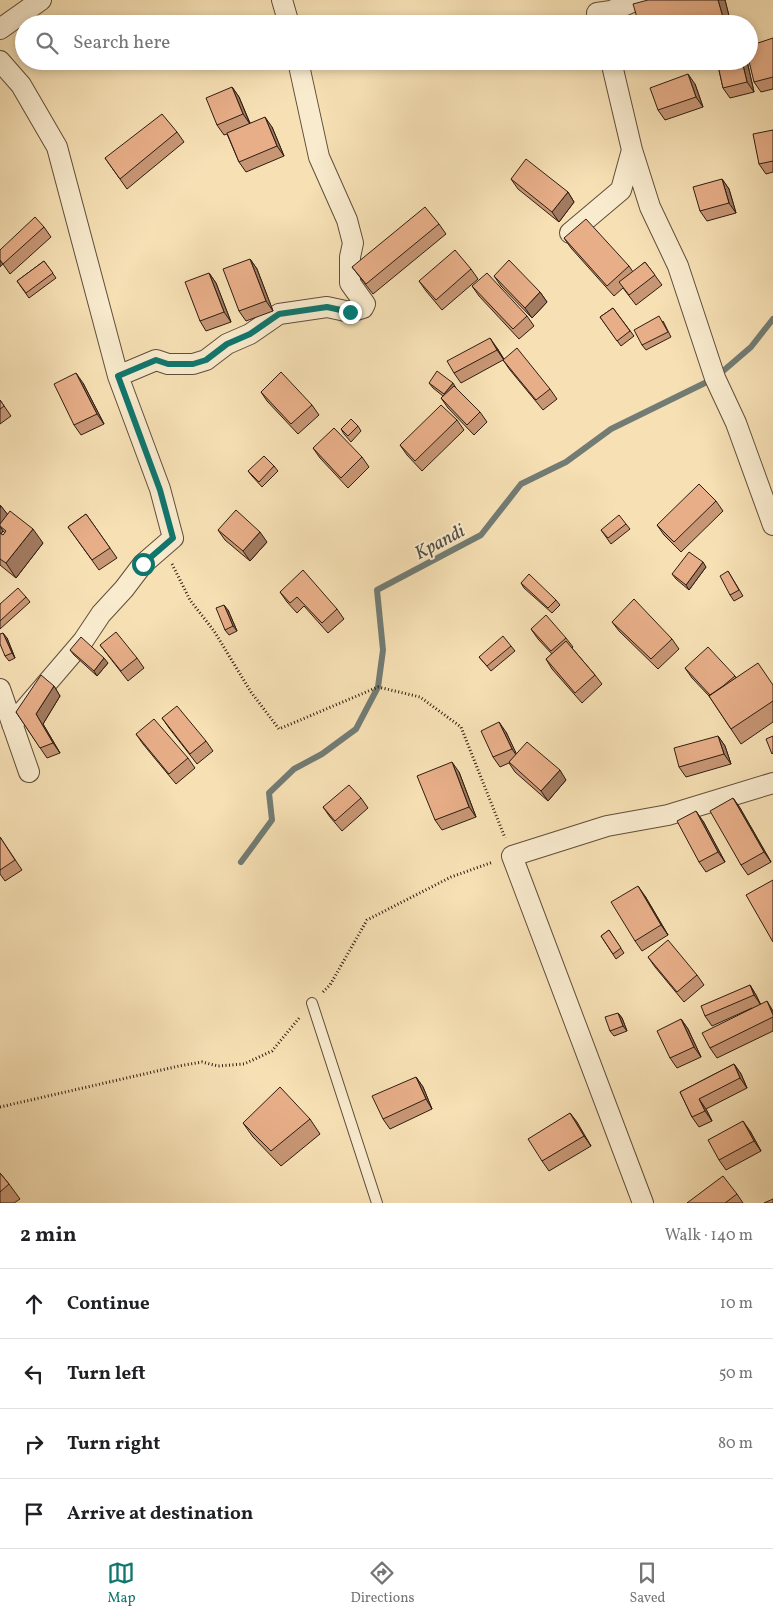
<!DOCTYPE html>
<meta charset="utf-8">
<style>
:root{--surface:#fff;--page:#f6f6f6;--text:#202124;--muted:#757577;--line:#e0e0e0;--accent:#0f766e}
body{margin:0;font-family:Vollkorn,serif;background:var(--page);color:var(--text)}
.stop{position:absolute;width:15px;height:15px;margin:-11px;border:4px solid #0f766e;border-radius:50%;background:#fff}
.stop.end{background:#0f766e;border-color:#fff;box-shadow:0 1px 5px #0008}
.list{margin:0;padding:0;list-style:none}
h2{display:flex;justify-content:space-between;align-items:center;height:65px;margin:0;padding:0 20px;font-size:21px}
h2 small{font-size:16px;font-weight:400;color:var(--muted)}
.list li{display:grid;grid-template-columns:32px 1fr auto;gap:15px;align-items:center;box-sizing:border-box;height:70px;padding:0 20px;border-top:1px solid var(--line)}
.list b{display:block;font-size:19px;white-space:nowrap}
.list em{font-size:16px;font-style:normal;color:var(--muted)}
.icon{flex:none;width:28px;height:28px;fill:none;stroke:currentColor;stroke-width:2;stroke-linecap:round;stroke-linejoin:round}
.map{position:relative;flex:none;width:773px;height:1203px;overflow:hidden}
.search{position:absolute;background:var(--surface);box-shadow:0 2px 8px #0003;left:15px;right:15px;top:15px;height:55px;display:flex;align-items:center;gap:12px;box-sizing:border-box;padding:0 18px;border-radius:28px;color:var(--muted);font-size:19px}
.sheet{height:345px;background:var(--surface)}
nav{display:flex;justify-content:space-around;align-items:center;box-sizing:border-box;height:70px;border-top:1px solid var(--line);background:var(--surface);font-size:14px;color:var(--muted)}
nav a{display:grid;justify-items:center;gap:2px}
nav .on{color:var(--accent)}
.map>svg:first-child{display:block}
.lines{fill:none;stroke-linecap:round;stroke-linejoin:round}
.stream{stroke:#727c74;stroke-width:6}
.service-casing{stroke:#604e3a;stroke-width:12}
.minor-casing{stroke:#604e3a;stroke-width:22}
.path{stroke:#2e1d12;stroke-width:3;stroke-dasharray:1 2.5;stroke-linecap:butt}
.service{stroke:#f9ebce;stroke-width:10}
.minor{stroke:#f9ebce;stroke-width:20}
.wall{fill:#c79675;stroke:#2e1d12;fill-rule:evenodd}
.shaded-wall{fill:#a27a5f;stroke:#2e1d12}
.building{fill:#e7ae88;stroke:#2e1d12}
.route{stroke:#0f766e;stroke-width:6}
.labels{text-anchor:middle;stroke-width:4;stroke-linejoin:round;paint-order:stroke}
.water-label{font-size:19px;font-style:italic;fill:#504c43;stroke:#f9ebce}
</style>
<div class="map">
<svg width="773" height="1203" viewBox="0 0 773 1203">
<rect width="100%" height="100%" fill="#f6e0b4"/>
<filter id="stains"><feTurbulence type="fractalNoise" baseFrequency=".004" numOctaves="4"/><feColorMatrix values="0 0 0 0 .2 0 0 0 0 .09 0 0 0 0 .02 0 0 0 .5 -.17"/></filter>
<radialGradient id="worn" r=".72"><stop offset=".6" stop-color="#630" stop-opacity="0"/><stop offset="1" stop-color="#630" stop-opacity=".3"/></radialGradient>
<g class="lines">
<!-- stream -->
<path class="stream" d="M241,862L272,820L269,793L294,769L322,754L356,729L378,687L383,650L377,590L481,535L521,484L566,462L611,429L715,378L751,347L773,319"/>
<defs>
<path id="service" d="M312,1003L377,1203"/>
<path id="minor" d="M282,0L289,24
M597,13L611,11L637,0
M0,29L41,0
M0,61L21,85L57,147L118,376L160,489L173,538L143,564L124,589L101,614L83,641L12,724
M611,61L632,150L650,207L678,266L715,378L736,423L773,525
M570,233L621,190L632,150
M118,376L156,360L168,364H193L206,360L227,344L250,334L279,314L327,307L350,312L363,308L365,304L350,283V257L353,243L347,220L319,157L298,61
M0,689L29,772
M643,1203L512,856L607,826L668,815L773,783"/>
</defs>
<!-- service casing -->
<use href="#service" class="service-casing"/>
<!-- minor casing -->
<use href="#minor" class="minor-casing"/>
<!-- path -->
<path class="path" d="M172,564L190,600L214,631L251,692L279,729L378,687L420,697L461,727L505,838
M323,992L330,985L367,920L451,877L493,862
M0,1107L179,1066L202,1062L218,1066L244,1064L272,1051L300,1017"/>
<!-- service -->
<use href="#service" class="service"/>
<!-- minor -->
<use href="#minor" class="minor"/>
</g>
<!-- wall -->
<path class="wall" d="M648,0H725L731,24H639Z
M773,38V89L761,92L754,82Z
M717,61H747L754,92L730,98L723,88Z
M695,84L703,107L665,120L658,110Z
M232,87L239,97L250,123L272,127L284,156L246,172L239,162L227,134L224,135L217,125Z
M773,130V172L766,174L759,164Z
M177,132L184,142L127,189L105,158Z
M511,179L568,192L574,202L559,222L518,189Z
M722,179L729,189L736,213L707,221L700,211Z
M439,224L446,234L373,294L352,267Z
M44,227L51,237L10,274L0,260Z
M564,238L629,266L633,272L645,262L662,285L636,305L623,288L614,296L571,248Z
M250,259L257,269L273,311L246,321L239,311Z
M44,261L56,278L29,298L17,281Z
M471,269L478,279L442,310L426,291L419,281Z
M209,273L216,283L231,322L206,331L200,321Z
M494,276L540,292L547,302L532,318L501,286Z
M472,286L527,316L534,326L519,339L479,296Z
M613,308L634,336L621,346L600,317Z
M663,321L671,337L646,350L642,345Z
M497,348L504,359L550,389L557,399L543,410L510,370L503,360L461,383L454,373Z
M83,383L104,424L81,435L74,425Z
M429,383L456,388L480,412L487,422L474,435L448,408L441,398L443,396L433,388Z
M261,392L312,405L319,415L298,434L267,401Z
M0,400L11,416L0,424Z
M457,420L464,430L422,471L407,455L400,445Z
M358,426L361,431L351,442L344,434L341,429Z
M313,448L362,457L369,467L348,488L320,458Z
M274,466L278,471L262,487L252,476L248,471Z
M716,501L723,511L681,552L664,535L657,525Z
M0,505L7,514L43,543L16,578L0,565ZM3,531L5,533L3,535L1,534Z
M86,514L117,558L99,570L68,527Z
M626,524L630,529L611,544L601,530Z
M218,530L267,542L250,561L225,540Z
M706,567L689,590L676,579L672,574Z
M728,571L743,596L734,601L730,595Z
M521,583L556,600L560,605L552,613L524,588Z
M280,592L337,609L344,619L328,633L304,606L297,613L287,602Z
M26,597L30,602L0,629V604Z
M228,610L237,631L229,635L225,630Z
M612,622L672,639L679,649L658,669L619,631Z
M531,629L566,638L573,647L572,648L595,675L602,684L582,703L552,669L546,659L552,654L538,639Z
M7,638L15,658L9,661L5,656Z
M100,645L137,658L144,668L128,681Z
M511,646L515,651L491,671L479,657Z
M70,650L108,663L97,676L74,655Z
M685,668L735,676L736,678L773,685V722L741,744L709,696L692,678Z
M54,686L60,696L43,724L60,753L47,758L16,712Z
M162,718L206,741L213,751L197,764L169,728Z
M506,732L516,754L566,780L548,801L515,772L509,763L500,767L493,757Z
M136,734L188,758L195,768L176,784L143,744Z
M718,736L725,746L731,764L686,777L679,767Z
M459,772L476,817L442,830L435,820Z
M361,798L368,808L342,831L330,817L323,807Z
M733,798L740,808L771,862L748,875L741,865Z
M703,821L725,862L706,872L699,862Z
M0,837L22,870L5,881L0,874Z
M645,896L668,935L642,951L635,941Z
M609,930L624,953L616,959L601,936Z
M648,957L697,975L704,985L684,1002L655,967Z
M750,985L756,995L760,1004L773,1011V1031L717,1058L710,1048L752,1008L712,1026L705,1016Z
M618,1013L622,1018L627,1031L614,1036L610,1031Z
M681,1019L688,1029L701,1057L677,1068L670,1058Z
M734,1064L741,1074L747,1088L706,1109L712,1121L699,1127L692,1117L680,1092Z
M416,1077L423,1087L432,1109L390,1129L383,1119Z
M570,1113L591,1146L549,1171L542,1161Z
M310,1119L320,1134L281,1166L253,1137L243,1123Z
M750,1131L761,1151L726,1170L719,1160Z
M0,1173L9,1184L20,1199L14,1203H0Z
M737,1194L743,1203H687Z"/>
<!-- shaded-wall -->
<path class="shaded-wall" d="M718,0H725L731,24H726L724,21Z
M742,61H747L754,92L747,82Z
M688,74L695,84L703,107L696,97Z
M232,87L239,97L250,124L243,114Z
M265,117L272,127L284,156L277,146Z
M722,179L729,189L736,213L729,203Z
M568,192L574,202L559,222L552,212Z
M250,259L257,269L273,311L266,301Z
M0,260L3,264L0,267Z
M209,273L216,283L231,322L224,312Z
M540,292L547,302L532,318L525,308Z
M490,338L497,348L504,360L497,350Z
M76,373L83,383L104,424L97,414Z
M453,383L456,388L448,399L444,394Z
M1,506L12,520L0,526V508Z
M0,526L3,531L0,535Z
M33,529L43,543L16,578L6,563Z
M260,532L267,542L250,561L243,551Z
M703,562L706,567L689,590L686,585Z
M224,605L228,610L237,631L233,626Z
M3,633L7,638L15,658L12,653Z
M104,658L108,663L97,676L94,671Z
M54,686L60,696L43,724L60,753L53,743L36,714Z
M499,722L506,732L519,759L512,749Z
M718,736L725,746L731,764L724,754Z
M452,762L459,772L476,817L469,807Z
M560,770L566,780L548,801L541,791Z
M733,798L740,808L771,862L764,852Z
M696,811L703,821L725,862L718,852Z
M638,886L645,896L668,935L661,925Z
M750,985L756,995L761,1005L754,995Z
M767,1001L773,1011V1015Z
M618,1013L622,1018L627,1031L623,1026Z
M681,1019L688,1029L701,1057L694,1047Z
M734,1064L741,1074L747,1088L740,1078Z
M416,1077L423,1087L432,1109L426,1099Z
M699,1099L706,1109L712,1121L705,1111Z
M570,1113L577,1122L591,1146L584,1136Z
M743,1121L750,1131L761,1151L754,1141Z"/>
<!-- building -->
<path class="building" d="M648,0H718L724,21L711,24H639L633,4Z
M773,38V77L754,82L749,61V46Z
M717,61H742L747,82L723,88Z
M688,74L696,97L658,110L650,88Z
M232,87L243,114L217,125L206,98Z
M162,114L177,132L120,179L105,158Z
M265,117L277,146L239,162L227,133Z
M773,130V161L759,164L753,134Z
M526,159L568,192L552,212L511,179Z
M722,179L729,203L700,211L693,187Z
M425,207L439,224L366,284L352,267Z
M35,217L44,227L3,264L0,260V250Z
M586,219L629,266L607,286L564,238Z
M455,250L471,269L436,300L419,281Z
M250,259L266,301L239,311L223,269Z
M509,260L540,292L525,308L494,276Z
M44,261L53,273L26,293L17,281Z
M645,262L655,275L629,295L619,282Z
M209,273L224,312L200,321L185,282Z
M487,273L527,316L513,329L472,286Z
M613,308L630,331L617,341L600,317Z
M659,316L668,332L642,345L634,330Z
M490,338L497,350L454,373L447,361Z
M517,348L550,389L536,400L503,360Z
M437,371L453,383L444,394L429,383Z
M281,372L312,405L291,424L261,392Z
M76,373L97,414L74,425L54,384Z
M454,386L480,412L467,425L441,398Z
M0,400L4,406L0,409Z
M441,405L457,420L415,461L400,445Z
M351,419L358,426L348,436L341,429Z
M334,428L362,457L341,478L313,448Z
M264,456L274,466L259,482L248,471Z
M699,484L716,501L674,542L657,525Z
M236,510L260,532L243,551L218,530Z
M10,511L33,529L6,563L0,559V533L3,535L6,531L0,526V524Z
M86,514L110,548L92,560L68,527Z
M619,515L626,524L608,538L601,530Z
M689,552L703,562L686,585L672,574Z
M303,570L337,609L322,623L297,597L290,603L280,592Z
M728,571L739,590L730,595L720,576Z
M529,574L556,600L548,608L521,583Z
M18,588L26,597L0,621V604Z
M634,599L672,639L651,659L612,622Z
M224,605L233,626L225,630L216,608Z
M546,615L566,638L551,651L531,629Z
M116,632L137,658L121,671L100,645Z
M3,633L12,653L5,656L0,644V634Z
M503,636L511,646L487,666L479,657Z
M81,637L104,658L94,671L70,650Z
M566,641L595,675L575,693L546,659Z
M708,647L735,676L723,686L710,695L685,668Z
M758,663L773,685V701L731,729L709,696Z
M41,675L54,686L36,714L53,743L40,748L16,712Z
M177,706L206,741L190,754L162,718Z
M154,719L188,758L169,774L136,734Z
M499,722L512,749L493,757L481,731Z
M718,736L724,754L679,767L674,748Z
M773,736V753L772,754L766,739Z
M527,742L560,770L541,791L509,762Z
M452,762L469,807L435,820L417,776Z
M349,785L361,798L335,821L323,807Z
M733,798L764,852L741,865L710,811Z
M696,811L718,852L699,862L677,821Z
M0,837L15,860L0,870Z
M773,880V942L746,895Z
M638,886L661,925L635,941L611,902Z
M609,930L621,948L613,954L601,936Z
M668,940L697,975L677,992L648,957Z
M750,985L754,995L705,1016L701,1006Z
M767,1001L773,1015V1017L710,1048L702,1033Z
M618,1013L623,1026L610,1031L605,1017Z
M681,1019L694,1047L670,1058L657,1031Z
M734,1064L740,1078L699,1099L705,1111L692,1117L680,1092Z
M416,1077L426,1099L383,1119L372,1096Z
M280,1087L310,1119L271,1151L243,1123Z
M570,1113L584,1136L542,1161L528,1139Z
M743,1121L754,1141L719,1160L708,1140Z
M0,1173L9,1184L0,1192Z
M723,1176L737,1194L725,1203H687Z
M773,1199V1203H764Z"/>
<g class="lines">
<!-- route -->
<path class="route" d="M143,564L173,538L160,490L118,376L156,360L168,364H193L206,360L227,344L250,334L279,314L327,307L350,312"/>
</g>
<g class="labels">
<!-- water labels -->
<g class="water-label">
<text transform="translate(439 541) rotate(-28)" y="7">Kpandi</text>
</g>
</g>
<rect width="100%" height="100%" filter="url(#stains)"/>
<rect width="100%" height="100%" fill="url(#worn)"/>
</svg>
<div class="stop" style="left:143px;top:564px"></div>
<div class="stop end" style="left:350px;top:312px"></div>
<div class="search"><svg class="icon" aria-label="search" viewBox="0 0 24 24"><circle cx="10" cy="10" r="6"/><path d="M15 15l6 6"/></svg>Search here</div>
</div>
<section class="sheet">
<h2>2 min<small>Walk · 140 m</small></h2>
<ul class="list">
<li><svg class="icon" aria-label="ahead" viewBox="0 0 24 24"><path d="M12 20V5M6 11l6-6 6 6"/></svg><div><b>Continue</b></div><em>10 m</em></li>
<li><svg class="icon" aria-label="left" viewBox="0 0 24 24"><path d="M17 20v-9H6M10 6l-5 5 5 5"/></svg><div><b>Turn left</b></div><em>50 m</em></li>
<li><svg class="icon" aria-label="right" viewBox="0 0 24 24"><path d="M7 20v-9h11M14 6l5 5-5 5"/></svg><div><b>Turn right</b></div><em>80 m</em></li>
<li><svg class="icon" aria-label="arrive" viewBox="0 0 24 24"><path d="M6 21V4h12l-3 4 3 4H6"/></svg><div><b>Arrive at destination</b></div></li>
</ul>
</section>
<nav>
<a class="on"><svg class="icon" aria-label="map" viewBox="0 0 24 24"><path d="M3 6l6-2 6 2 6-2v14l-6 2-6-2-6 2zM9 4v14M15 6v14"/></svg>Map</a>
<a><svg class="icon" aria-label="directions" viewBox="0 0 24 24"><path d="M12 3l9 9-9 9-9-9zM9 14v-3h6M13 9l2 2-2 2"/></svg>Directions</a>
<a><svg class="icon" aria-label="saved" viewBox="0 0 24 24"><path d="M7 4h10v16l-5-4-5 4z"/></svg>Saved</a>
</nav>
